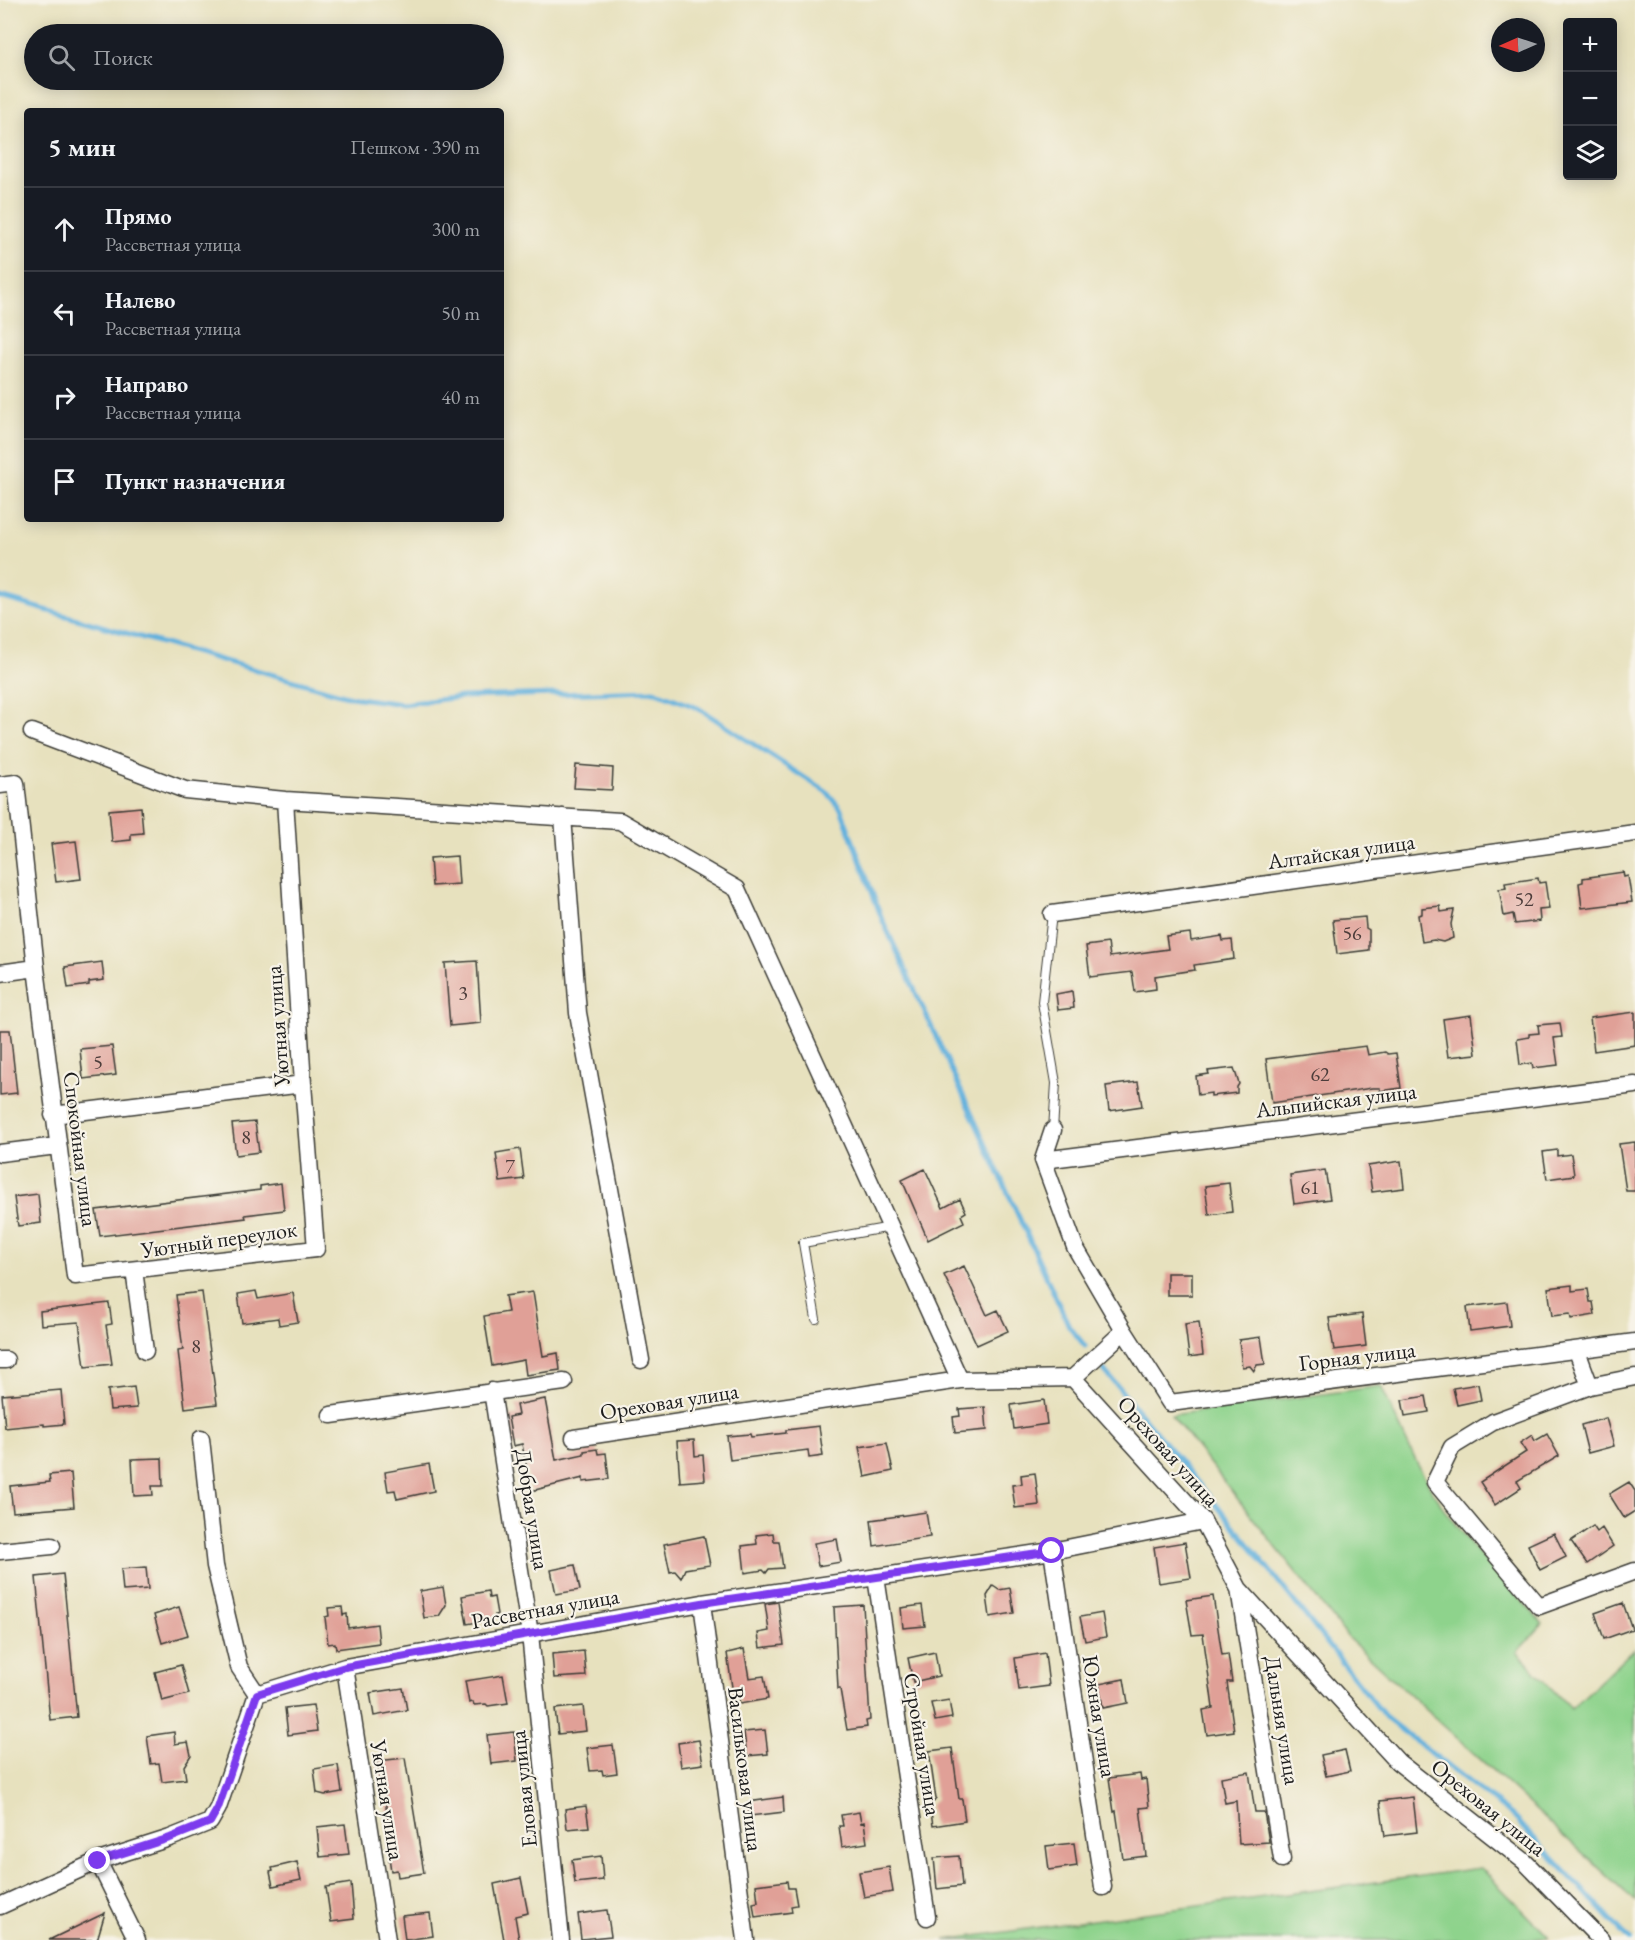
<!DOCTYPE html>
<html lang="ru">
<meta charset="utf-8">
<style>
:root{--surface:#171b24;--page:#20242c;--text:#f1f3f6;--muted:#9ea1a6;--line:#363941}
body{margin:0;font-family:"EB Garamond",serif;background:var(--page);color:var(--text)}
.controls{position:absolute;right:18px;top:18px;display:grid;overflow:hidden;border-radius:6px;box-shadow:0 3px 15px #0003}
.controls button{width:54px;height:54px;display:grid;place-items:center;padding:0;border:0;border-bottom:2px solid var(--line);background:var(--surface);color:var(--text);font:30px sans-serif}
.compass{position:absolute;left:1491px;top:18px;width:54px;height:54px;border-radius:50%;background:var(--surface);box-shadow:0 3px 15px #0003;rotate:267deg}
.stop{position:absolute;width:18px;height:18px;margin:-14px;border:4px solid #7c3aed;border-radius:50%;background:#fff}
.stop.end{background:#7c3aed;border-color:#fff;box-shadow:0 2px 6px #0008}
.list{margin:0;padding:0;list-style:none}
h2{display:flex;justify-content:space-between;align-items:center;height:78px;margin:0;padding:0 24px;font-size:26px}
h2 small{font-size:20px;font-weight:400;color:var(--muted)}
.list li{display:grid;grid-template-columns:39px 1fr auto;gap:18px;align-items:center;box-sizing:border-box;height:84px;padding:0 24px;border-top:2px solid var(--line)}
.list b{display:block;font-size:22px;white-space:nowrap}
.list p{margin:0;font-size:20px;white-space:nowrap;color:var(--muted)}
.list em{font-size:20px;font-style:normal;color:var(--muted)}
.icon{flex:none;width:33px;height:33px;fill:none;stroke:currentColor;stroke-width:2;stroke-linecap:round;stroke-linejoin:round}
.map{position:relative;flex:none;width:1635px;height:1940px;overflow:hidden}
.search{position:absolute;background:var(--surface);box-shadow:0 3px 15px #0003;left:24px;top:24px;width:480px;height:66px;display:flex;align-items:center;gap:15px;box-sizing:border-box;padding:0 21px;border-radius:33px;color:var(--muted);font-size:22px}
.panel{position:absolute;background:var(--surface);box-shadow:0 3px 15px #0003;left:24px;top:108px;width:480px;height:414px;border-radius:6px}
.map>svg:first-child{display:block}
.green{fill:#8ed38c;stroke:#557854;stroke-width:1.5}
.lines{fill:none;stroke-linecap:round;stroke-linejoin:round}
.stream{stroke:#62b1dd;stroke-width:5}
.building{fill:#e0a097}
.service-casing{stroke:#3a3a34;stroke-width:10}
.minor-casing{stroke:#3a3a34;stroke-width:19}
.service{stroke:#fff;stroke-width:8}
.minor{stroke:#fff;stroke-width:16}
.route{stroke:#7c3aed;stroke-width:8}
.labels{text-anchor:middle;stroke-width:4.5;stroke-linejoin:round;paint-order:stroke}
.number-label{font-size:20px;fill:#4d3d3b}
.street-label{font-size:22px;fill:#1c1c1c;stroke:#f7f3e8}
</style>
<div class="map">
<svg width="1635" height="1940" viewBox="0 0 1635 1940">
<rect width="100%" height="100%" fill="#f7f3e8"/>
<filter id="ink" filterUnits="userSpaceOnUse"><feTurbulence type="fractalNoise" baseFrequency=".0167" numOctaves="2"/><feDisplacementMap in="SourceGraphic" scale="12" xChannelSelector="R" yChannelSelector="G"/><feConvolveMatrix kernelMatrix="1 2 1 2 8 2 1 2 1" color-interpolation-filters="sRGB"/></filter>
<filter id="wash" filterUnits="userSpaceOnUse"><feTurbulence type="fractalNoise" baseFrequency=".008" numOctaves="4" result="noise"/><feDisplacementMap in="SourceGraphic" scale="24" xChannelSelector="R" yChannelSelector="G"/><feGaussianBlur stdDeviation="1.35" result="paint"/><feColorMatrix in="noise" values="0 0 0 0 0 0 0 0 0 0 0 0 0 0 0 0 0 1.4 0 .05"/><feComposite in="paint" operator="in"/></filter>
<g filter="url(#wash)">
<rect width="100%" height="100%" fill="#e7e1be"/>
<!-- green -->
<path class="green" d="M1381,1386C1396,1418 1410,1451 1427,1482C1457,1535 1502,1579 1543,1624L1517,1652L1571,1709L1635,1648V1901L1349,1639L1171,1415Z
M1481,1868L1549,1937L1529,1940H945Z"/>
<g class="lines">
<!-- stream -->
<path class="stream" d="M0,597L351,697L402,704L462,697L654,691L698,708L828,793L841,809L882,919L1069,1326L1085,1346
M1104,1370L1248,1543L1387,1719L1513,1816L1630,1940"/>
</g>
<g id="blocks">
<!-- building -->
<path class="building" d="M576,765L613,768L612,790L574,788Z
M141,807L143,833L131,834V840L112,842L109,810Z
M76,841L81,879L56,882L51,844Z
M457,856L459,884L432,886L430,858Z
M1623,872L1624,877L1628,876L1632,902L1582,908L1579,883L1583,882V878Z
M1538,878L1539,883L1545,882L1549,909L1539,910L1540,921L1515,924L1513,914L1504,916L1499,889L1506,888L1505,883Z
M1440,906L1441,912L1454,910L1451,924L1453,938L1443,942L1434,940L1422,942L1418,915L1422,914V908Z
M1365,917L1366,928L1369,930V950L1337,954L1333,920Z
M1190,933L1191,941L1222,936L1223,941L1232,940L1234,959L1194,965L1195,970L1155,976L1156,989L1135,992L1132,972L1090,977L1086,946L1108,943L1110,957L1168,949L1166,936Z
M477,961L481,1023L450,1026L445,963Z
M102,962L104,980L89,982V985L68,988L65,967Z
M1072,991L1074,1008L1058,1010L1056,994Z
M1635,1012V1045L1594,1051L1590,1018Z
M1471,1015L1476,1054L1448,1057L1443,1019Z
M1560,1023L1562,1037L1554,1038L1558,1065L1533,1068L1532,1063L1520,1065L1517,1039L1529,1037V1034L1539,1033L1538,1025Z
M0,1030H10L17,1093L0,1095Z
M112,1046L116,1075L83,1079L80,1049Z
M1366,1046L1368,1055L1385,1052L1388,1054L1396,1053L1401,1088L1380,1091V1088H1372L1272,1103L1266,1059Z
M1234,1068L1239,1084L1237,1087V1093L1211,1096V1093L1198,1095L1196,1076L1209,1074L1208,1071Z
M1138,1082L1142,1106L1109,1111L1106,1086Z
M255,1122L259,1152L236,1155L232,1124Z
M1635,1142V1191H1626L1619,1144Z
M520,1149L524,1179L500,1182L496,1153Z
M1557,1150V1156L1571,1154L1574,1175L1547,1179L1543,1152Z
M1401,1161L1404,1188L1372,1192L1368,1166Z
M925,1169L943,1208L960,1199L966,1212L961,1215L964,1222L928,1240L902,1180Z
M1325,1170L1330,1199L1294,1204L1290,1175Z
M281,1183L284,1210L245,1215L246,1218L100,1236L96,1210L260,1190V1186Z
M1229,1183L1232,1212L1209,1215L1205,1186Z
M38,1194L41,1223L18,1226L14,1197Z
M964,1266L987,1315L998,1310L1008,1331L977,1345L944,1275Z
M1167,1273H1192V1295H1167Z
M1572,1285V1291L1588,1289L1590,1302H1593L1595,1315L1571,1319L1570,1314L1552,1316L1548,1288Z
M256,1291L258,1299L293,1293L298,1322L279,1325L278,1318L242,1323L238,1294Z
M202,1292L217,1404L185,1408L178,1351L183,1350L176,1295Z
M533,1292L543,1356L558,1353L560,1370L526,1375L524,1360L492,1366L484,1316L508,1312L505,1296Z
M1507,1302L1510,1326L1470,1331L1467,1307Z
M109,1303L112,1324L106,1325L112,1364L85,1367L79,1322L41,1325L40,1311Z
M1362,1314L1366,1346L1334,1350L1329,1318Z
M1199,1322L1203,1355L1189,1357L1185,1324Z
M1261,1337L1265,1364L1257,1365L1254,1371L1250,1366L1242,1367L1239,1340Z
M1478,1384L1481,1400L1457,1405L1453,1388Z
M134,1387L137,1408L110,1410L108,1390Z
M61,1390L64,1424L44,1426V1424L5,1428L2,1395Z
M1426,1396L1429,1412L1405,1416L1402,1400Z
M545,1399L556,1460L584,1454V1451L597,1449L598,1454L606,1453L609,1479L583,1482V1478L531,1491L522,1444L513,1446L508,1417L518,1415L516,1405Z
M1044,1400L1047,1424L1014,1429L1011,1405Z
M985,1407L987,1430L955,1433L953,1417L960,1416L959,1409Z
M1606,1418L1614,1446L1588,1453L1581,1425Z
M819,1426L823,1456L809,1458L808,1450L730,1460L727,1436L750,1434L751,1437L786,1433V1430Z
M1547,1434L1559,1456L1517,1481L1521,1488L1495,1505L1480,1482L1526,1452L1520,1443L1532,1435L1535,1441Z
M694,1440L695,1456L703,1455L705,1480L680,1482L677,1441Z
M887,1443L893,1471L865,1477L859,1447Z
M162,1458L163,1486H152L153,1495L134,1496L132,1459Z
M429,1464L434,1491L397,1499L395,1490L388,1491L385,1472Z
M71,1473L74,1507L13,1512L10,1486L50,1482L49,1475Z
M1035,1473L1039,1505L1015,1508L1012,1485L1022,1484L1021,1475Z
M1629,1482L1635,1491V1511L1624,1518L1609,1494Z
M926,1512L930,1537L874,1546L871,1520Z
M1593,1526L1597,1532L1602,1528L1613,1546L1587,1564L1571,1541Z
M773,1533L774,1541H779L783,1568L769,1569L766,1573L763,1570L745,1573L742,1546L757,1544L756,1535Z
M1554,1533L1566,1557L1540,1570L1528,1545Z
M704,1536L710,1565L685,1569L681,1578L675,1571L670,1572L664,1544Z
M837,1539L841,1562L818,1566L814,1543Z
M1185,1542L1191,1578L1159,1583L1154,1547Z
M575,1565L580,1590L556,1594L551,1570Z
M146,1567L148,1589L123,1591L121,1569Z
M63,1574L77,1717L50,1720L36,1577Z
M993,1586L999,1590L1010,1588L1014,1613L990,1617L987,1596Z
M443,1587L446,1605L439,1616L424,1618L420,1591Z
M488,1591L489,1598L494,1597L497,1614L495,1615L496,1619L467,1624L462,1596Z
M1213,1596L1222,1655L1228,1654L1232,1682H1227L1234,1731L1207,1735L1203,1710L1213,1708L1203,1634L1192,1635L1186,1600Z
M778,1602L784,1645L760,1648L758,1633L769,1631L765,1604Z
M1623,1603L1632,1629L1604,1639L1595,1613Z
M863,1605L870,1720L866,1721L867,1727L847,1730L840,1689H838L834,1607Z
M922,1605L925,1626L903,1628L901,1608Z
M179,1607L188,1635L162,1643L154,1615Z
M342,1607L343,1615L347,1614L348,1628L377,1624L379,1643L336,1649L335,1643L328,1644L325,1617L329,1616L328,1608Z
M1102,1613L1106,1637L1085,1641L1080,1617Z
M744,1649L749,1678L764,1676L768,1699L740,1704L738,1693L733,1694L727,1653Z
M584,1651L586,1676L554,1678L552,1654Z
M935,1652L939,1676L913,1682L908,1658Z
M1045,1653L1049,1686L1019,1690L1015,1658Z
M181,1665L189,1694L162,1701L155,1672Z
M503,1675L508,1703L488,1706L486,1704L474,1705L473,1702L469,1703L465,1681Z
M1124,1679L1128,1703L1103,1708L1099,1684Z
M403,1688L407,1710L374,1716L370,1693Z
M949,1700L952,1718L935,1721L931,1703Z
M313,1705L317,1731L288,1735L285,1708Z
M583,1706L586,1731L558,1734L555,1709Z
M765,1730L768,1754L747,1756L744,1732Z
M174,1732L175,1744L188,1742L191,1755L184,1766L186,1779L162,1782L159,1763L151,1764L147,1736Z
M514,1732L517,1761L491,1764L487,1735Z
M699,1740L703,1764L681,1767L678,1743Z
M613,1745L617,1773L603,1775L602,1770L590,1771L587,1748Z
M952,1748L959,1799H962L965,1821L933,1826L930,1806L936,1799L929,1751Z
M1345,1750L1350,1771L1326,1776L1321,1755Z
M405,1758L424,1873L398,1877L397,1870L391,1871L389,1857L395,1856L389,1824H388L384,1788L381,1789L377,1761Z
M338,1765L342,1792L325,1795L317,1793L314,1769Z
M1249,1772L1255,1812H1264L1269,1842L1239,1844L1236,1801L1225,1803L1221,1777Z
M1140,1774L1141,1780L1146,1779L1149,1807L1140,1808L1146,1856L1123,1859L1116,1811L1114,1812L1109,1778Z
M783,1797L784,1812L750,1816L748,1802Z
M1413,1797L1417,1832L1385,1836L1380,1801Z
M586,1806L589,1827L567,1829L565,1809Z
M859,1812L861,1823L864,1822L867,1843L842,1847L839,1826H843L841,1815Z
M345,1824L349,1854L320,1857L317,1827Z
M1074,1843L1077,1866L1049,1870L1046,1846Z
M601,1856L603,1880L575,1883L572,1860Z
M959,1856L962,1886L937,1889L934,1858Z
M297,1862L301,1880L273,1886L270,1872L273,1871L272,1868Z
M889,1867L893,1892L864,1897L859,1872Z
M521,1878L528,1913L515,1916L519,1940H504L494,1884Z
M787,1881L788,1888H794L797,1905L791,1906L792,1912L755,1917L753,1903L758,1902L756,1885Z
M351,1883L354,1919L331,1922L326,1887Z
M607,1910L611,1936L581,1939L578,1914Z
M105,1913L97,1940H49Z
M430,1913L433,1936L405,1940L402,1916Z"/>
</g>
</g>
<g filter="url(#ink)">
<use href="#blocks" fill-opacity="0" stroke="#3a3a34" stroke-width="1.5"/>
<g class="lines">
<defs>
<path id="service" d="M1052,914L1042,1002L1056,1083L1053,1130
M816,1319L803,1243L891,1227"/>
<path id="minor" d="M32,732L185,790L285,800L620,821L737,889L960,1380
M0,785L16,783L36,968L0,973
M563,817L578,1013L641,1360
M1052,914L1635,833
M36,968L75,1276L316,1249L303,1084L285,800
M53,1115L303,1084
M1053,1130L1043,1160L1075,1247L1124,1331L1073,1378
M0,1153L57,1146
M1043,1160L1635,1085
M134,1270L145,1351
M1124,1331L1170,1403L1635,1342
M1577,1351L1590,1386
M0,1360H6
M1635,1377L1590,1386L1493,1422L1452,1447L1435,1482L1539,1606L1635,1571
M492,1391L530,1634L561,1940
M331,1415L564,1382
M574,1438L960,1380L1073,1378L1203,1521L1239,1589L1398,1762L1524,1861L1601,1940
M201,1439L215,1566L239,1667L257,1694
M0,1551L52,1546
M1052,1551L1103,1887
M876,1577L927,1917
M1239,1589L1282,1859
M702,1603L746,1940
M345,1667L387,1940
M98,1861L137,1940
M0,1906L98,1861L170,1838L210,1822L218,1808L257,1694L345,1667L702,1603L1052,1551L1203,1521"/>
</defs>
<!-- service casing -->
<use href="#service" class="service-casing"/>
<!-- minor casing -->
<use href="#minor" class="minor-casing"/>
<!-- service -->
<use href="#service" class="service"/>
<!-- minor -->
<use href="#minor" class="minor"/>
</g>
</g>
<g class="lines" filter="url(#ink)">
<!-- route -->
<path class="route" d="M98,1861L170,1838L210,1822L218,1808L257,1694L345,1667L702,1603L1052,1551"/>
</g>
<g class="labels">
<!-- number labels -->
<g class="number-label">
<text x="1524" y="906">52</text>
<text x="1352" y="940">56</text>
<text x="463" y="1000">3</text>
<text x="98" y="1069">5</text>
<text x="1320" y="1081">62</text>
<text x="246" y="1144">8</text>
<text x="510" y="1173">7</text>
<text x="1310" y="1194">61</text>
<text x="196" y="1353">8</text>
</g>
<!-- street labels -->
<g class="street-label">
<text transform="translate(1341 851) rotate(-8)" y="8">Алтайская улица</text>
<text transform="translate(277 1026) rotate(-94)" y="8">Уютная улица</text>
<text transform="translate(1336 1100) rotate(-7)" y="8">Альпийская улица</text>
<text transform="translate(81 1149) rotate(83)" y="8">Спокойная улица</text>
<text transform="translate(219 1239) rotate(-8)" y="8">Уютный переулок</text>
<text transform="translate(1357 1356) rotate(-7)" y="8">Горная улица</text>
<text transform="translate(669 1401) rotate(-9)" y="8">Ореховая улица</text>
<text transform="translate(1169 1451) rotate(48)" y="8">Ореховая улица</text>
<text transform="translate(533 1509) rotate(81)" y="8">Добрая улица</text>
<text transform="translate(545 1608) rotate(-10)" y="8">Рассветная улица</text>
<text transform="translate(1100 1716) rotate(81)" y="8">Южная улица</text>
<text transform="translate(1283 1720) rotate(81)" y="8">Дальняя улица</text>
<text transform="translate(923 1744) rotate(81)" y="8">Стройная улица</text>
<text transform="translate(746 1769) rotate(83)" y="8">Васильковая улица</text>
<text transform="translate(523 1789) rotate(-96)" y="8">Еловая улица</text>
<text transform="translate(388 1800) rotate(81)" y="8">Уютная улица</text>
<text transform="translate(1489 1807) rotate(39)" y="8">Ореховая улица</text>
</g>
</g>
</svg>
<div class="controls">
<button>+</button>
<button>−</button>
<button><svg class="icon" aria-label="layers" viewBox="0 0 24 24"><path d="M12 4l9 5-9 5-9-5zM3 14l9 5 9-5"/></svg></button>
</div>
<svg class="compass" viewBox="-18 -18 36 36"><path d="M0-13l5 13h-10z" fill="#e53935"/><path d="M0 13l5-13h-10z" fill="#9ea1a6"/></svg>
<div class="stop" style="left:1052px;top:1551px"></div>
<div class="stop end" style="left:98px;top:1861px"></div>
<div class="search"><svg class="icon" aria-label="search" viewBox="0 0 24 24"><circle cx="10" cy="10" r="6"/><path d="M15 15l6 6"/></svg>Поиск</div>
<section class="panel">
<h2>5 мин<small>Пешком · 390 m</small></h2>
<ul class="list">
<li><svg class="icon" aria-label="ahead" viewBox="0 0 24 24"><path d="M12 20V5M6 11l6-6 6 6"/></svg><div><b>Прямо</b><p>Рассветная улица</p></div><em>300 m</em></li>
<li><svg class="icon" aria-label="left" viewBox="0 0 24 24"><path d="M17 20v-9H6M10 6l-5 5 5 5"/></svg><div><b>Налево</b><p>Рассветная улица</p></div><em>50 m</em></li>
<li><svg class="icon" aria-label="right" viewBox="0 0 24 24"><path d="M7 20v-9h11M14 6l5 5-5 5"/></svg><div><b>Направо</b><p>Рассветная улица</p></div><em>40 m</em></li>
<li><svg class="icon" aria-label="arrive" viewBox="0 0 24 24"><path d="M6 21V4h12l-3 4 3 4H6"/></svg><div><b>Пункт назначения</b></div></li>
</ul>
</section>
</div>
